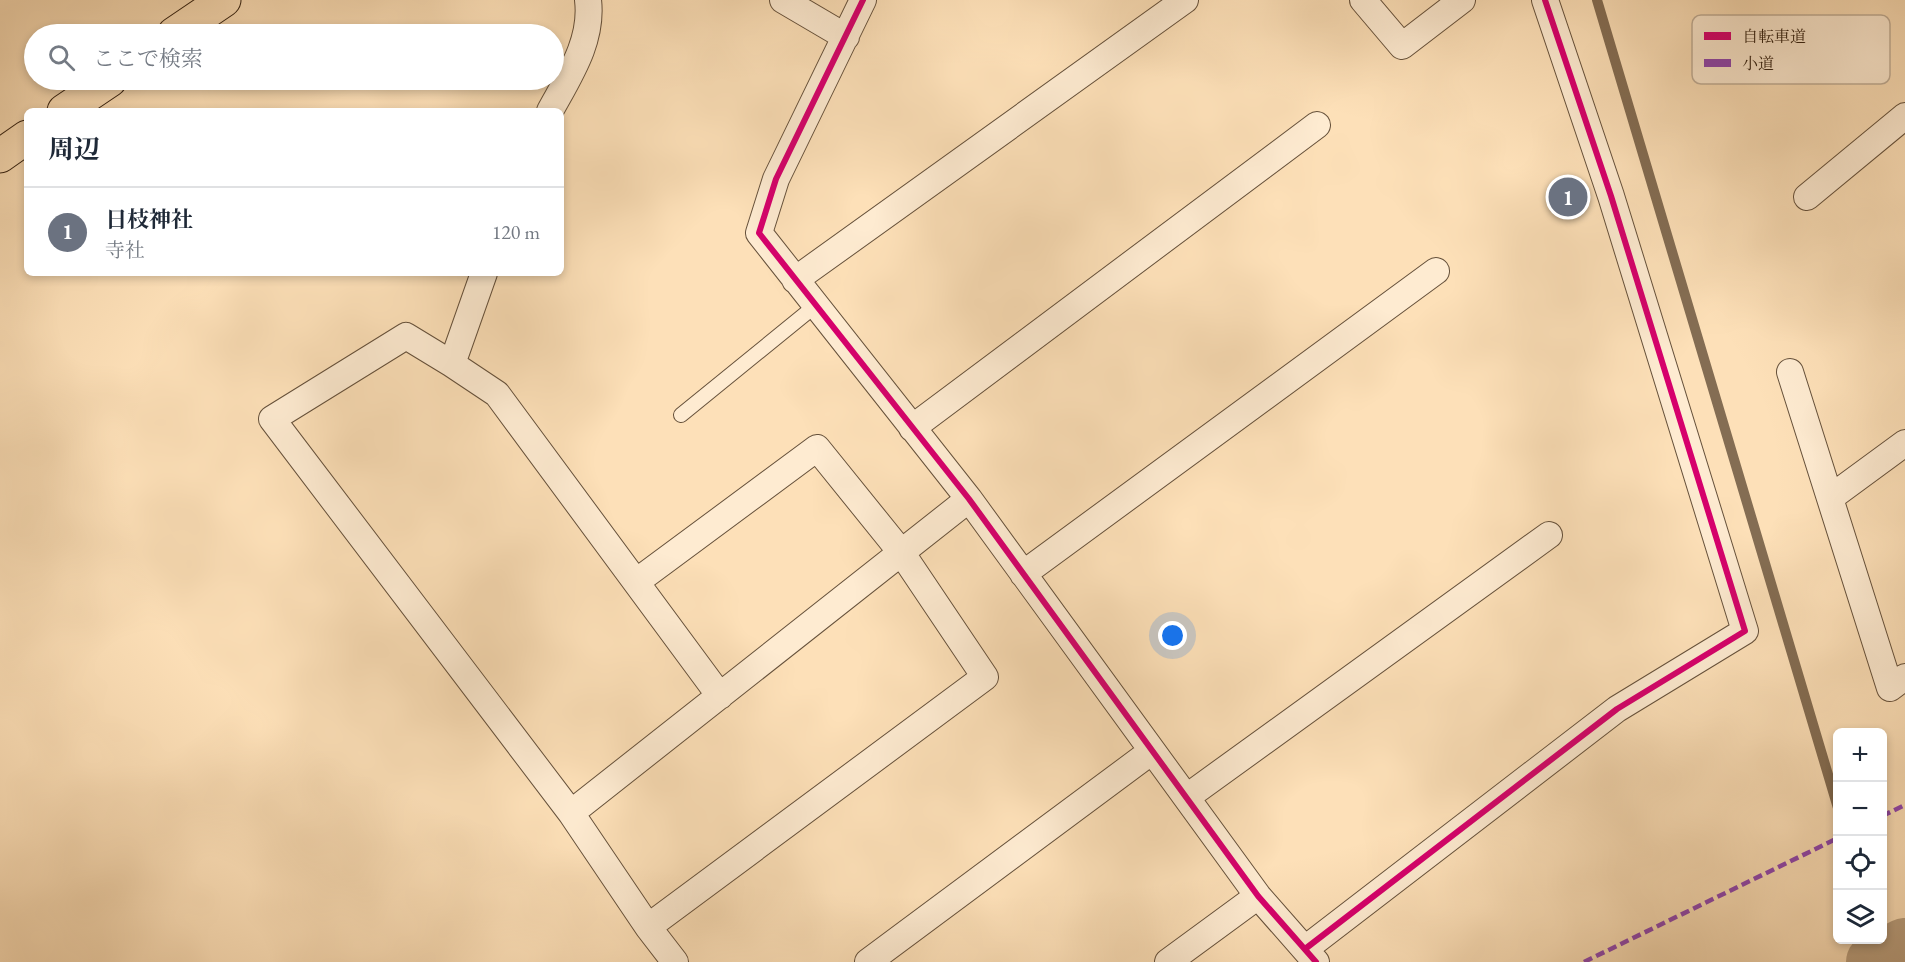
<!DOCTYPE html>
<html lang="ja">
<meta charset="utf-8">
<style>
:root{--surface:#fff;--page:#f6f6f7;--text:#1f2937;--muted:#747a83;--line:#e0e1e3;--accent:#8f2418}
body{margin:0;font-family:"EB Garamond","Noto Serif JP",serif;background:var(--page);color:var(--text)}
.controls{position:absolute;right:18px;bottom:18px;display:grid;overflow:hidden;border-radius:9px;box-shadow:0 3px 9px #0003}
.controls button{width:54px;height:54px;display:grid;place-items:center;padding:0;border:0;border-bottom:2px solid var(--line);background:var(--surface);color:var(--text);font:30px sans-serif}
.you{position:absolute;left:1173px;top:636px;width:21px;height:21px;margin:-15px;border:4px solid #fff;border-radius:50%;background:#1a73e8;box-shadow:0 0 0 9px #1a73e833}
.badge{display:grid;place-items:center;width:39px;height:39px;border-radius:50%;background:var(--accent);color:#fff;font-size:20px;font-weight:700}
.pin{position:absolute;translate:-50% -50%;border:3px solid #fff;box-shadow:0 2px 6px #0006}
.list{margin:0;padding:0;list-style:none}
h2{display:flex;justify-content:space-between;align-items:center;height:78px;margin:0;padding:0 24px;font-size:26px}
h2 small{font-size:20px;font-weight:400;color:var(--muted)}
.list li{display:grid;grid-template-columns:39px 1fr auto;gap:18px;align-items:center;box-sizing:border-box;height:90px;padding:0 24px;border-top:2px solid var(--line)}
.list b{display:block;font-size:22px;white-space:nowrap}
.list p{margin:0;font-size:20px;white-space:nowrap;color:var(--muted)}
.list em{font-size:20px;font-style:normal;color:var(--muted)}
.icon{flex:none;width:33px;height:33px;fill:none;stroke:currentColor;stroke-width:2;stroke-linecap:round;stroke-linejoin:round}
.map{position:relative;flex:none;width:1905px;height:962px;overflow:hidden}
.search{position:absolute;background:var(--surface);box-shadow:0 3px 9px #0003;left:24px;top:24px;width:540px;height:66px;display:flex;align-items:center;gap:15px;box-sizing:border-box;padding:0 21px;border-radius:33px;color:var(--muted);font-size:22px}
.panel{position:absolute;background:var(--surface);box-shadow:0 3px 9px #0003;left:24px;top:108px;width:540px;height:168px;border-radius:9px}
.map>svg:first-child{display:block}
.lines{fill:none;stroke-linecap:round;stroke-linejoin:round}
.stream{stroke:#846d53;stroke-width:10}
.river{stroke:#b99f7f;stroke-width:58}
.service-casing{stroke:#66513b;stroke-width:16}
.minor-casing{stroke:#66513b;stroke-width:28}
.primary-casing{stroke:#342111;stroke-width:35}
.service{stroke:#feebd1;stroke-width:14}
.minor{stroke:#feebd1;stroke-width:26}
.primary{stroke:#fde0b8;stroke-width:33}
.quiet{stroke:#8e44ad;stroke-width:4.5;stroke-dasharray:9 4.5;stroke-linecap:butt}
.cycleway-casing{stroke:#feebd1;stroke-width:10}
.cycleway{stroke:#d6006c;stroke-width:6}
.key{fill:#feebd1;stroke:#c1ae97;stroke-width:1.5}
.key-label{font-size:16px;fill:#342111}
</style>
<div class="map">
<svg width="1905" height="962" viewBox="0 0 1905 962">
<rect width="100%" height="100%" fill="#fde0b8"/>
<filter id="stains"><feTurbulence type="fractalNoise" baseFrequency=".00333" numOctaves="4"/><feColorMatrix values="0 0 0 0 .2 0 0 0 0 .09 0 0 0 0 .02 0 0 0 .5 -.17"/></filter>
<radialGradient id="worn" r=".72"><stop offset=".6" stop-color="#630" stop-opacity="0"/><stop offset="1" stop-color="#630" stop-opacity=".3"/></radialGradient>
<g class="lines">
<!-- stream -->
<path class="stream" d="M1597,0L1838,808
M1877,940L1882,958"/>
<!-- river -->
<path class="river" d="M1875,962L1905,947"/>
<defs>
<path id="service" d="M681,415L815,306"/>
<path id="minor" d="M783,0L846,37
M863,0L776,179L759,233L969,499L1258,896L1316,962
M1363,0L1402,46L1462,0
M550,111C569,76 593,41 588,0
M1807,197L1905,116
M484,273L452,364L406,336L272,419L571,813L648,927L675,962
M795,280L1185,0
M452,364L497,394L720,696
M1790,372L1890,688L1905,677
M912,428L1317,125
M1830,498L1905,443
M1023,574L1436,271
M636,582L817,448L901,552L985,677L648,927
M1187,797L1549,535
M571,813L969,499
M1305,949L1617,709L1745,631L1611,196L1545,0
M868,962L1152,751
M1168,962L1258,896"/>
<path id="primary" d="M174,34L224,0
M64,111L110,80
M0,156L27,137"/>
</defs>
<!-- service casing -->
<use href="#service" class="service-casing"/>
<!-- minor casing -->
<use href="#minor" class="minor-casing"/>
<!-- primary casing -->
<use href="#primary" class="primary-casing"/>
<!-- service -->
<use href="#service" class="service"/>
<!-- minor -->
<use href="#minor" class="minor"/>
<!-- primary -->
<use href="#primary" class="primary"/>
<!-- quiet -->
<path class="quiet" d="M1882,816L1905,805
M1584,962L1838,838"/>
<defs>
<path id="cycleway" d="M863,0L776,179L759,233L969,499L1258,896L1316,962
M1305,949L1617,709L1745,631L1611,196L1545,0"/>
</defs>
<!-- cycleway casing -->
<use href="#cycleway" class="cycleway-casing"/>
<!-- cycleway -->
<use href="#cycleway" class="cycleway"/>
</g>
<!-- legend -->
<rect x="1692" y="15" width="198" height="69" rx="9" class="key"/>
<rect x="1704" y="32" width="27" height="8" fill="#d6006c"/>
<rect x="1704" y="59" width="27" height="8" fill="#8e44ad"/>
<g class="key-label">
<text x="1742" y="42">自転車道</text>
<text x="1742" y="69">小道</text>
</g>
<rect width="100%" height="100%" filter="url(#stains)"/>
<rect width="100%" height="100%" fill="url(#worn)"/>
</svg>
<div class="controls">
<button>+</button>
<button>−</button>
<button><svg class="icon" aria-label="locate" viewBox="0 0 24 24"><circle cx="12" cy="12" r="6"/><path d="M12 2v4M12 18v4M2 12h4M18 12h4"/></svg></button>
<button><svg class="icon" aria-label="layers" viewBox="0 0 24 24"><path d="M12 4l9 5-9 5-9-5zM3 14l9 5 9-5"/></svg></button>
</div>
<div class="you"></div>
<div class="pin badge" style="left:1568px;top:197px;background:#6b7280">1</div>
<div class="search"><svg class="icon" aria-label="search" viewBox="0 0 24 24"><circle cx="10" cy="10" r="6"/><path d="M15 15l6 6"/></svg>ここで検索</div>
<section class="panel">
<h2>周辺<small></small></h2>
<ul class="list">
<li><span class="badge" style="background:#6b7280">1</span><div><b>日枝神社</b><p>寺社</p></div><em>120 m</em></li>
</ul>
</section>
</div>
